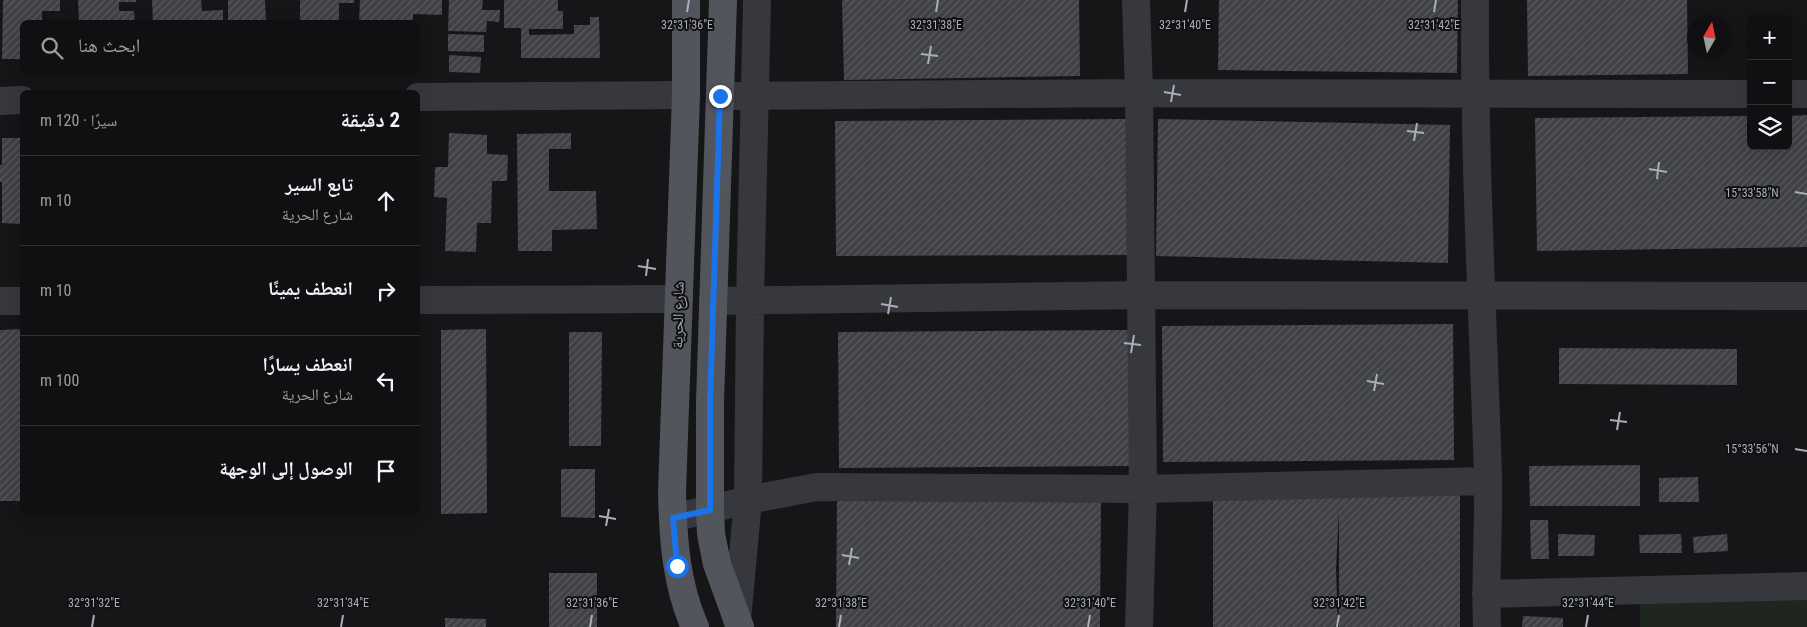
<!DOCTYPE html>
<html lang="ar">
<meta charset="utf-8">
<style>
:root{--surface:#101012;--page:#1e1e20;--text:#f1f3f6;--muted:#9c9d9f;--line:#303032}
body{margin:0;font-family:"Roboto Condensed","Noto Naskh Arabic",sans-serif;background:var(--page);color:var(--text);direction:rtl}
.controls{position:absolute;right:15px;top:15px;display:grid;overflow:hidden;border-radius:8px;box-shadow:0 5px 20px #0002}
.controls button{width:45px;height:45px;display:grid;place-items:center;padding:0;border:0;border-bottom:1px solid var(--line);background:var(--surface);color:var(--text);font:25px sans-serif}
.compass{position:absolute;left:1687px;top:15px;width:45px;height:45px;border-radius:50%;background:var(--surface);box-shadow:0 5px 20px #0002;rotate:9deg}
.stop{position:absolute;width:15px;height:15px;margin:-11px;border:4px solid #1a73e8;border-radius:50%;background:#fff}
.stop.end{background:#1a73e8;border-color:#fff;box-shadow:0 1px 5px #0008}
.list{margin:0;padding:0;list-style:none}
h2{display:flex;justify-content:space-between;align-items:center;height:65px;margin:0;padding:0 20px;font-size:21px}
h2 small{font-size:16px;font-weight:400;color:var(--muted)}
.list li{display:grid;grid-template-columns:32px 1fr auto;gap:15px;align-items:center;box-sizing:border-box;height:90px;padding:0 20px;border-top:1px solid var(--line)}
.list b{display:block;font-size:19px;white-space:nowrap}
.list p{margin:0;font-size:16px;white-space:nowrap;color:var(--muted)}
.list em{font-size:16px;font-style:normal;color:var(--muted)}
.icon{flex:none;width:28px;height:28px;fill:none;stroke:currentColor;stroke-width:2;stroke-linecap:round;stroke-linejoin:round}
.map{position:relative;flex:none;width:1807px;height:627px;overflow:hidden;direction:ltr}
.search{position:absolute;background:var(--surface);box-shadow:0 5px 20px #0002;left:20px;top:20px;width:400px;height:55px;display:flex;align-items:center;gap:12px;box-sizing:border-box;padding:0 18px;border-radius:8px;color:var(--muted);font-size:19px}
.panel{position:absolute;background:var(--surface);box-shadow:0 5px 20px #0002;left:20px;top:90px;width:400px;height:425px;border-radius:8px;direction:rtl}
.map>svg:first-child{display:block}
.grass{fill:#1e261f}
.building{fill:url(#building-hatch)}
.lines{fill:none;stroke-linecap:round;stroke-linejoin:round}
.minor{stroke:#37383d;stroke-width:28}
.major{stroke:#53555c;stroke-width:28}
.route{stroke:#1a73e8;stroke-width:6}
.ticks{fill:none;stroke:#a8adb8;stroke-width:2}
.labels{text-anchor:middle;stroke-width:4;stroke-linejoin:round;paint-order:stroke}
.street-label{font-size:15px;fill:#a8adb8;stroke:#111113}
.ticks-label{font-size:12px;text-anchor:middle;fill:#a8adb8;stroke:#111113;stroke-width:4;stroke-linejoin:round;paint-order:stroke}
</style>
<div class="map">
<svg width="1807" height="627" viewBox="0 0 1807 627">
<defs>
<pattern id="building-hatch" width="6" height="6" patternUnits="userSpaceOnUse" patternTransform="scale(1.25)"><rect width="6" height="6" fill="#404145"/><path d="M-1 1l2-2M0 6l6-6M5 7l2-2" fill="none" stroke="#595a5e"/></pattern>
</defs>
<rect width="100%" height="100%" fill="#161618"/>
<!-- grass -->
<path class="grass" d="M1807,592V627H1640V596Z"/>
<!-- building -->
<path class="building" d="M3,0H60V11H42V22H22V59H2Z
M78,0H136V2H119V11H134L135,22H79Z
M152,0H201L202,11L223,10V22H153Z
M228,0H265L266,22H228Z
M300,0H354V3H339V22H300Z
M360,0H442V15L413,14V22H359Z
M449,0H483L482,10H500L499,22L487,21L486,32L448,31Z
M504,0H558V11H563V29H529V35L574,34V25H590V17H599L600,58H521V28H504Z
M842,0H1079L1080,76L844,80Z
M1219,0H1458L1457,73L1218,70Z
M1527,0H1687L1688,74L1528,76Z
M448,34L484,35V52L448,51Z
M449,55L481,57L480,73L449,72Z
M1807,115V247L1537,251L1535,118L1751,116V146H1788V116Z
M1126,119L1127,255L836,256L835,121Z
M1158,119L1450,125L1448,263L1156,256Z
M449,133L487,135V154L508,155L507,181H492L491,223H477L476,252L445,251L447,198L434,197L435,167H448Z
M571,133V149H549V191H596L597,229L552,230V251H518L517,134Z
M2,138H22V224L2,223V182H0V165H2Z
M1453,324L1454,460L1163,462L1162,326Z
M22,329V501H0V330Z
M486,329L487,513L441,514V330Z
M1129,330L1130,466L839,468L838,332Z
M569,332H602L601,446H569Z
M1559,348L1737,349V385L1559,384Z
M1640,465V506H1530L1529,466Z
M561,469H595V518L561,517Z
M1698,477L1699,502H1659V478Z
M1213,493L1460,494V627H1339V510L1336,569L1338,627H1213Z
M837,498L1101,501L1100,627H836Z
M136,512H378V515H136Z
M1530,520H1548L1549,559H1531Z
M1558,534L1595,535L1594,556H1558Z
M1681,534L1682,553H1640L1639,535Z
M1727,534L1728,551L1694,553L1693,537Z
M549,573H597V627H549Z
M1523,616L1563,618V627H1522Z
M445,618L486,619V627H445Z"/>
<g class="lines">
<!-- minor -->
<path class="minor" d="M1136,0L1139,93L1143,489L1139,627
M1475,0C1474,159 1483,317 1488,476C1489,526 1485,577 1487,627
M1788,94H1807
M720,96L1139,93L1751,94
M418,97L686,95
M0,101L22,100
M418,300L678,299
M0,301H22
M713,301L1142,295L1807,296
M673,518L748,500L817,487L1143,489L1488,481
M1486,594L1807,586
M737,620L748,500L750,301L757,0"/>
<!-- major -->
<path class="major" d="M686,0V95L672,492C673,538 676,585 695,627
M723,0L710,402V510L711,534L717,564L740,627"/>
</g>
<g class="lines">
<!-- route -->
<path class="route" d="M677,566L673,518L710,510V402L720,96"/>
</g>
<!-- ticks -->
<path class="ticks" d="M687,12L689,0M936,12L938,0M1185,12L1187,0M1434,12L1436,0M921,54L938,56M928,64L931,46M1164,92L1181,95M1171,102L1174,85M1407,131L1424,133M1414,141L1417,123M1649,169L1667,172M1657,179L1659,162M1795,192L1807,194M638,266L656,269M646,276L648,259M881,304L898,307M888,314L891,297M1124,343L1141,345M1131,353L1134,335M1367,381L1384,384M1374,391L1377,374M1610,420L1627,422M1617,430L1620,412M1795,449L1807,451M599,516L616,519M606,526L609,509M842,555L859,558M849,565L852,548M92,627L94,615M341,627L343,615M590,627L592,615M839,627L841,615M1088,627L1090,615M1337,627L1339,615M1586,627L1588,615"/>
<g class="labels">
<!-- street labels -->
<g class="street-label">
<text transform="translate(678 315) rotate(-89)" y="5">شارع الحرية</text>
</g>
</g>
<g class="ticks-label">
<text x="687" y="29">32°31'36"E</text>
<text x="936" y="29">32°31'38"E</text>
<text x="1185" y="29">32°31'40"E</text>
<text x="1434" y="29">32°31'42"E</text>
<text x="1752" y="197">15°33'58"N</text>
<text x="1752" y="453">15°33'56"N</text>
<text x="94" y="607">32°31'32"E</text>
<text x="343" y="607">32°31'34"E</text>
<text x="592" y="607">32°31'36"E</text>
<text x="841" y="607">32°31'38"E</text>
<text x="1090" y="607">32°31'40"E</text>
<text x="1339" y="607">32°31'42"E</text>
<text x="1588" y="607">32°31'44"E</text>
</g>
</svg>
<div class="controls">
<button>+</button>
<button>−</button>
<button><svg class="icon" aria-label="layers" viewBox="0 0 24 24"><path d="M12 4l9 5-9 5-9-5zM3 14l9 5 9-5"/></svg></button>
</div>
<svg class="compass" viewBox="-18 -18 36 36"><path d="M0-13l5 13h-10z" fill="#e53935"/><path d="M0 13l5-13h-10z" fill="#9c9d9f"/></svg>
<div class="stop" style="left:677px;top:566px"></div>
<div class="stop end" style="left:720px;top:96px"></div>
<div class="search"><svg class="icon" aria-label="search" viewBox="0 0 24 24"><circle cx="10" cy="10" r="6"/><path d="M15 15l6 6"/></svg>ابحث هنا</div>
<section class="panel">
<h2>2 دقيقة<small>سيرًا · 120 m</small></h2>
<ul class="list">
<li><svg class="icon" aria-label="ahead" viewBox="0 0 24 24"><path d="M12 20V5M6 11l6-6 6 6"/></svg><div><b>تابع السير</b><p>شارع الحرية</p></div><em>10 m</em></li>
<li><svg class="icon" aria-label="right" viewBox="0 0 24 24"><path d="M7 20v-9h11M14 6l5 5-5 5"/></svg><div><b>انعطف يمينًا</b></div><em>10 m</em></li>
<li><svg class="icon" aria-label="left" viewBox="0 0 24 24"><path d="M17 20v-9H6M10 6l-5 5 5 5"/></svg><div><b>انعطف يسارًا</b><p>شارع الحرية</p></div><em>100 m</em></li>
<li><svg class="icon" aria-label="arrive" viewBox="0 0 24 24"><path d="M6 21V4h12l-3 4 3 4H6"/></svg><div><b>الوصول إلى الوجهة</b></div></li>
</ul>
</section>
</div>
